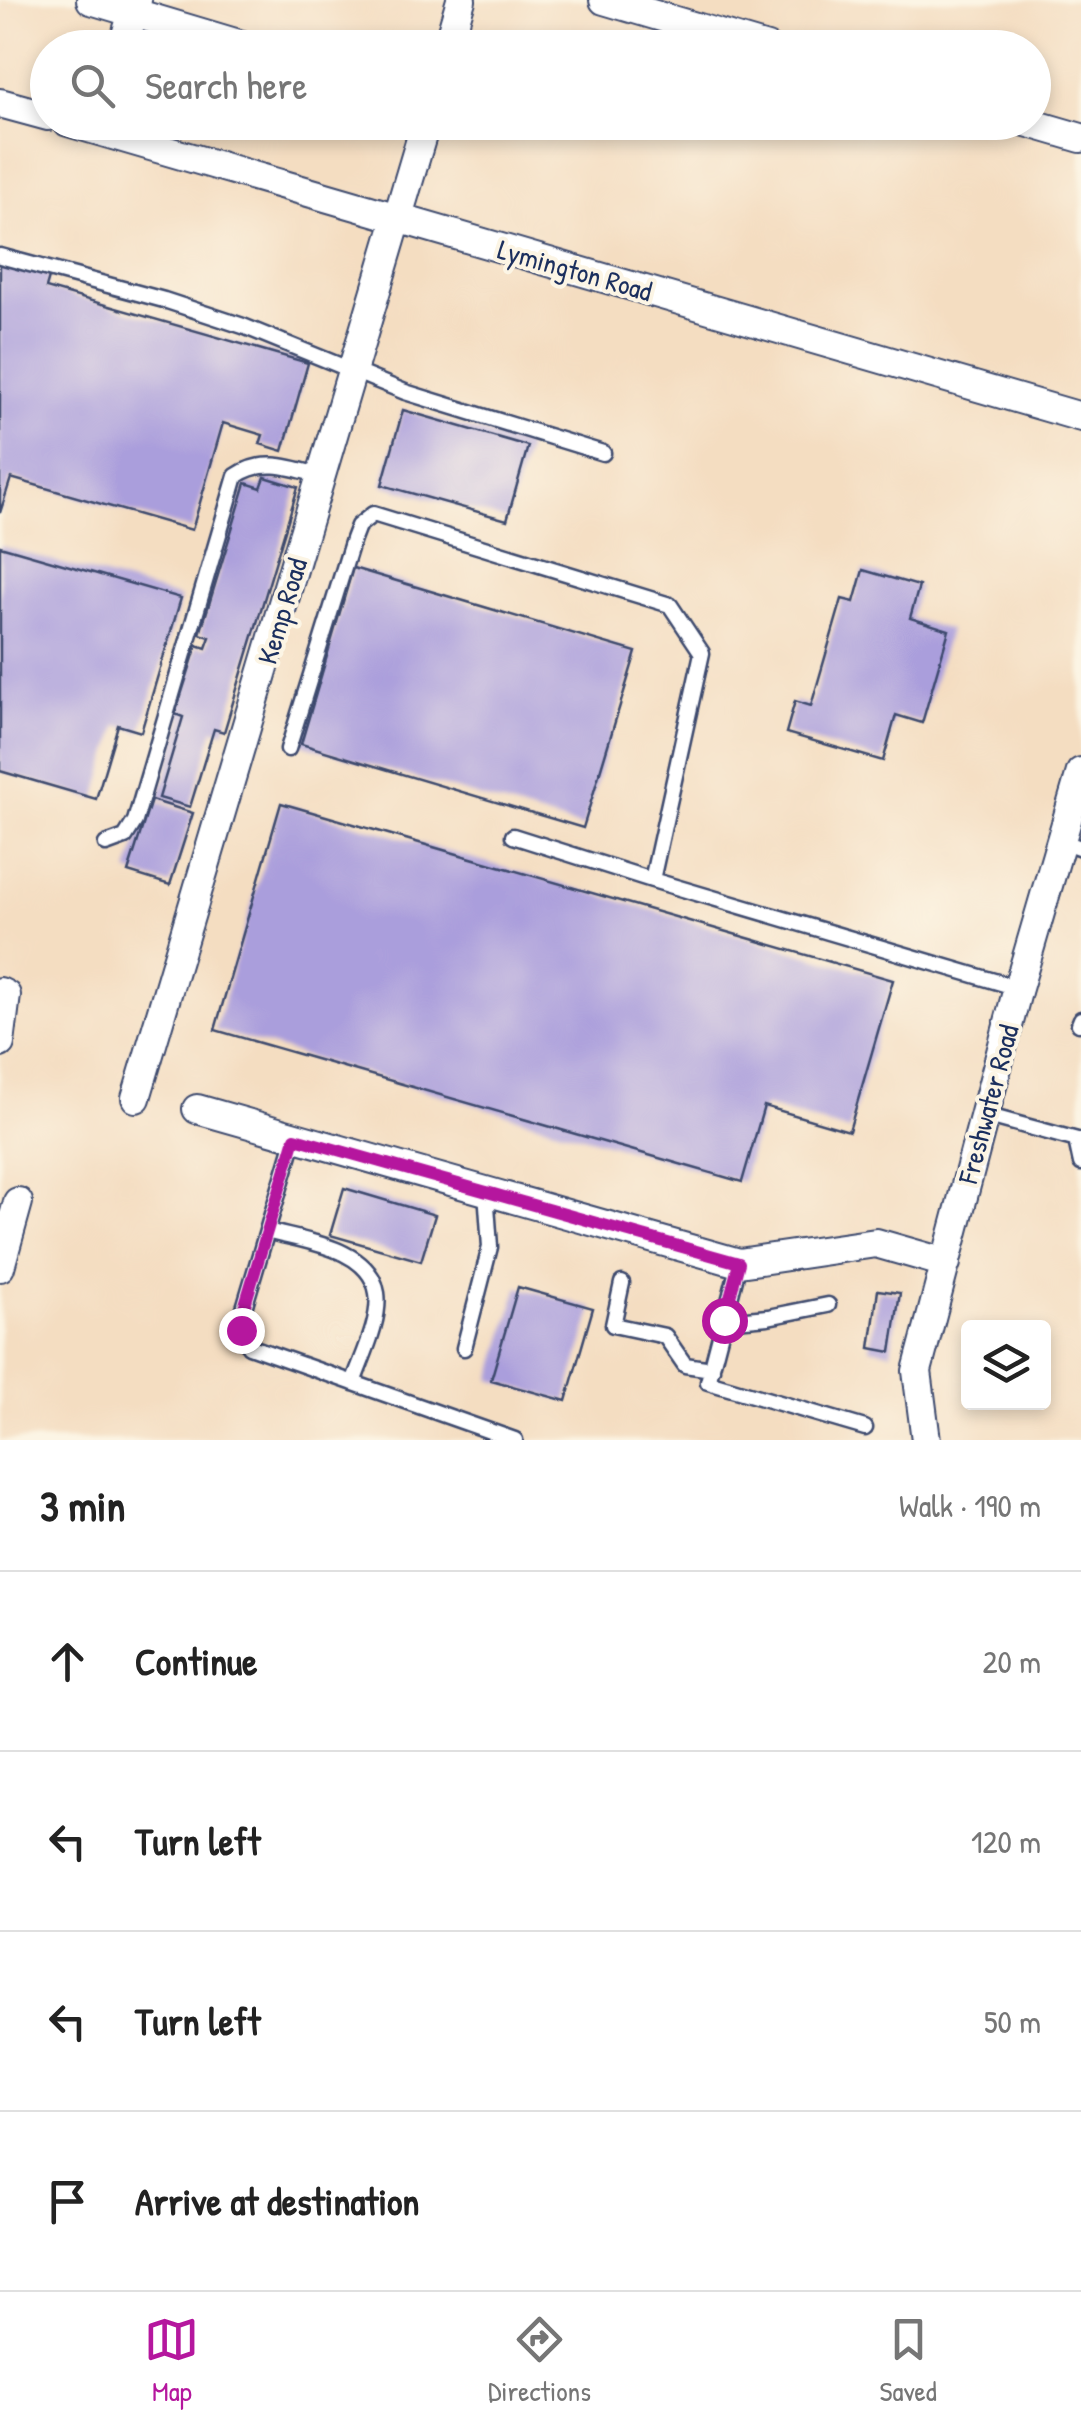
<!DOCTYPE html>
<meta charset="utf-8">
<style>
:root{--surface:#fff;--page:#f6f6f6;--text:#222;--muted:#767676;--line:#e0e0e0;--accent:#b5179e}
body{margin:0;font-family:"Patrick Hand",sans-serif;background:var(--page);color:var(--text)}
.controls{position:absolute;right:30px;bottom:30px;display:grid;overflow:hidden;border-radius:10px;box-shadow:0 5px 15px #0003}
.controls button{width:90px;height:90px;display:grid;place-items:center;padding:0;border:0;border-bottom:2px solid var(--line);background:var(--surface);color:var(--text);font:50px sans-serif}
.stop{position:absolute;width:30px;height:30px;margin:-22px;border:8px solid #b5179e;border-radius:50%;background:#fff}
.stop.end{background:#b5179e;border-color:#fff;box-shadow:0 2px 10px #0008}
.list{margin:0;padding:0;list-style:none}
h2{display:flex;justify-content:space-between;align-items:center;height:130px;margin:0;padding:0 40px;font-size:42px}
h2 small{font-size:32px;font-weight:400;color:var(--muted)}
.list li{display:grid;grid-template-columns:65px 1fr auto;gap:30px;align-items:center;box-sizing:border-box;height:180px;padding:0 40px;border-top:2px solid var(--line)}
.list b{display:block;font-size:38px;white-space:nowrap}
.list em{font-size:32px;font-style:normal;color:var(--muted)}
.icon{flex:none;width:55px;height:55px;fill:none;stroke:currentColor;stroke-width:2;stroke-linecap:round;stroke-linejoin:round}
.map{position:relative;flex:none;width:1081px;height:1440px;overflow:hidden}
.search{position:absolute;background:var(--surface);box-shadow:0 5px 15px #0003;left:30px;right:30px;top:30px;height:110px;display:flex;align-items:center;gap:25px;box-sizing:border-box;padding:0 35px;border-radius:55px;color:var(--muted);font-size:38px}
.sheet{height:850px;background:var(--surface)}
nav{display:flex;justify-content:space-around;align-items:center;box-sizing:border-box;height:140px;border-top:2px solid var(--line);background:var(--surface);font-size:28px;color:var(--muted)}
nav a{display:grid;justify-items:center;gap:5px}
nav .on{color:var(--accent)}
.map>svg:first-child{display:block}
.building{fill:#aa9edc}
.lines{fill:none;stroke-linecap:round;stroke-linejoin:round}
.service-casing{stroke:#3c496d;stroke-width:19}
.minor-casing{stroke:#3c496d;stroke-width:32}
.service{stroke:#fff;stroke-width:14}
.minor{stroke:#fff;stroke-width:28}
.route{stroke:#b5179e;stroke-width:12}
.labels{text-anchor:middle;stroke-width:8;stroke-linejoin:round;paint-order:stroke}
.street-label{font-size:28px;fill:#1b2f5e;stroke:#fcf5e5}
</style>
<div class="map">
<svg width="1081" height="1440" viewBox="0 0 1081 1440">
<rect width="100%" height="100%" fill="#fcf5e5"/>
<filter id="ink" filterUnits="userSpaceOnUse"><feTurbulence type="fractalNoise" baseFrequency=".01" numOctaves="2"/><feDisplacementMap in="SourceGraphic" scale="20" xChannelSelector="R" yChannelSelector="G"/><feConvolveMatrix kernelMatrix="1 2 1 2 8 2 1 2 1" color-interpolation-filters="sRGB"/></filter>
<filter id="wash" filterUnits="userSpaceOnUse"><feTurbulence type="fractalNoise" baseFrequency=".0048" numOctaves="4" result="noise"/><feDisplacementMap in="SourceGraphic" scale="40" xChannelSelector="R" yChannelSelector="G"/><feGaussianBlur stdDeviation="2.25" result="paint"/><feColorMatrix in="noise" values="0 0 0 0 0 0 0 0 0 0 0 0 0 0 0 0 0 1.4 0 .05"/><feComposite in="paint" operator="in"/></filter>
<g filter="url(#wash)">
<rect width="100%" height="100%" fill="#f4ddc1"/>
<g id="blocks">
<!-- building -->
<path class="building" d="M0,260L50,274L46,288L308,363L283,451L260,444L263,435L223,423L192,530L11,478L0,513Z
M403,410L528,446L507,520L382,485Z
M265,477L298,487L224,732L214,729L190,807L159,798L183,717L175,714L197,645L206,648L210,637L200,634L246,483L261,488Z
M0,546L181,598L141,732L118,725L96,799L0,771Z
M353,568L636,652L583,828L301,744Z
M863,570L919,586L910,618L949,630L922,723L896,715L883,761L786,733L795,701L811,706L842,599L854,602Z
M151,800L193,813L170,885L128,872Z
M281,803L893,980L849,1131L764,1106L742,1182L215,1030Z
M344,1188L435,1215L421,1261L330,1235Z
M518,1287L593,1308L566,1401L491,1380Z
M878,1290L900,1293L891,1352L870,1348Z"/>
</g>
</g>
<g filter="url(#ink)">
<use href="#blocks" fill-opacity="0" stroke="#3c496d" stroke-width="2.5"/>
<g class="lines">
<defs>
<path id="service" d="M0,256L164,300L243,326L405,392L603,453
M288,749L353,539L358,526L373,514L670,605L702,653L652,880L1018,988
M513,836L652,880
M1061,841L1081,848
M106,844L125,837L135,821L236,476C263,457 292,468 321,476
M1079,1024L1081,1019
M985,1115L1081,1141
M295,1137L244,1308L241,1330L249,1346L515,1440
M1076,1140L1081,1163
M267,1231C302,1241 370,1247 377,1293C381,1320 362,1357 353,1383
M739,1263L708,1382L865,1428
M622,1283L613,1325L665,1336L685,1365L712,1369
M724,1321L768,1317L828,1305
M464,1348L490,1247L486,1191"/>
<path id="minor" d="M91,0L252,48
M604,0L767,48
M122,48L137,0
M447,48L461,0
M0,103L48,116
M68,122L1081,417
M1026,122L1081,138
M0,992L6,995L0,1043
M136,1098L426,122
M197,1109L739,1263L876,1243L946,1263
M0,1267L18,1202
M926,1440L917,1371L1018,988L1081,772"/>
</defs>
<!-- service casing -->
<use href="#service" class="service-casing"/>
<!-- minor casing -->
<use href="#minor" class="minor-casing"/>
<!-- service -->
<use href="#service" class="service"/>
<!-- minor -->
<use href="#minor" class="minor"/>
</g>
</g>
<g class="lines" filter="url(#ink)">
<!-- route -->
<path class="route" d="M241,1330L244,1308L295,1138L739,1263L724,1320"/>
</g>
<g class="labels">
<!-- street labels -->
<g class="street-label">
<text transform="translate(575 270) rotate(16)" y="10">Lymington Road</text>
<text transform="translate(282 611) rotate(-73)" y="10">Kemp Road</text>
<text transform="translate(988 1104) rotate(-75)" y="10">Freshwater Road</text>
</g>
</g>
</svg>
<div class="controls">
<button><svg class="icon" aria-label="layers" viewBox="0 0 24 24"><path d="M12 4l9 5-9 5-9-5zM3 14l9 5 9-5"/></svg></button>
</div>
<div class="stop" style="left:724px;top:1320px"></div>
<div class="stop end" style="left:241px;top:1330px"></div>
<div class="search"><svg class="icon" aria-label="search" viewBox="0 0 24 24"><circle cx="10" cy="10" r="6"/><path d="M15 15l6 6"/></svg>Search here</div>
</div>
<section class="sheet">
<h2>3 min<small>Walk · 190 m</small></h2>
<ul class="list">
<li><svg class="icon" aria-label="ahead" viewBox="0 0 24 24"><path d="M12 20V5M6 11l6-6 6 6"/></svg><div><b>Continue</b></div><em>20 m</em></li>
<li><svg class="icon" aria-label="left" viewBox="0 0 24 24"><path d="M17 20v-9H6M10 6l-5 5 5 5"/></svg><div><b>Turn left</b></div><em>120 m</em></li>
<li><svg class="icon" aria-label="left" viewBox="0 0 24 24"><path d="M17 20v-9H6M10 6l-5 5 5 5"/></svg><div><b>Turn left</b></div><em>50 m</em></li>
<li><svg class="icon" aria-label="arrive" viewBox="0 0 24 24"><path d="M6 21V4h12l-3 4 3 4H6"/></svg><div><b>Arrive at destination</b></div></li>
</ul>
</section>
<nav>
<a class="on"><svg class="icon" aria-label="map" viewBox="0 0 24 24"><path d="M3 6l6-2 6 2 6-2v14l-6 2-6-2-6 2zM9 4v14M15 6v14"/></svg>Map</a>
<a><svg class="icon" aria-label="directions" viewBox="0 0 24 24"><path d="M12 3l9 9-9 9-9-9zM9 14v-3h6M13 9l2 2-2 2"/></svg>Directions</a>
<a><svg class="icon" aria-label="saved" viewBox="0 0 24 24"><path d="M7 4h10v16l-5-4-5 4z"/></svg>Saved</a>
</nav>
